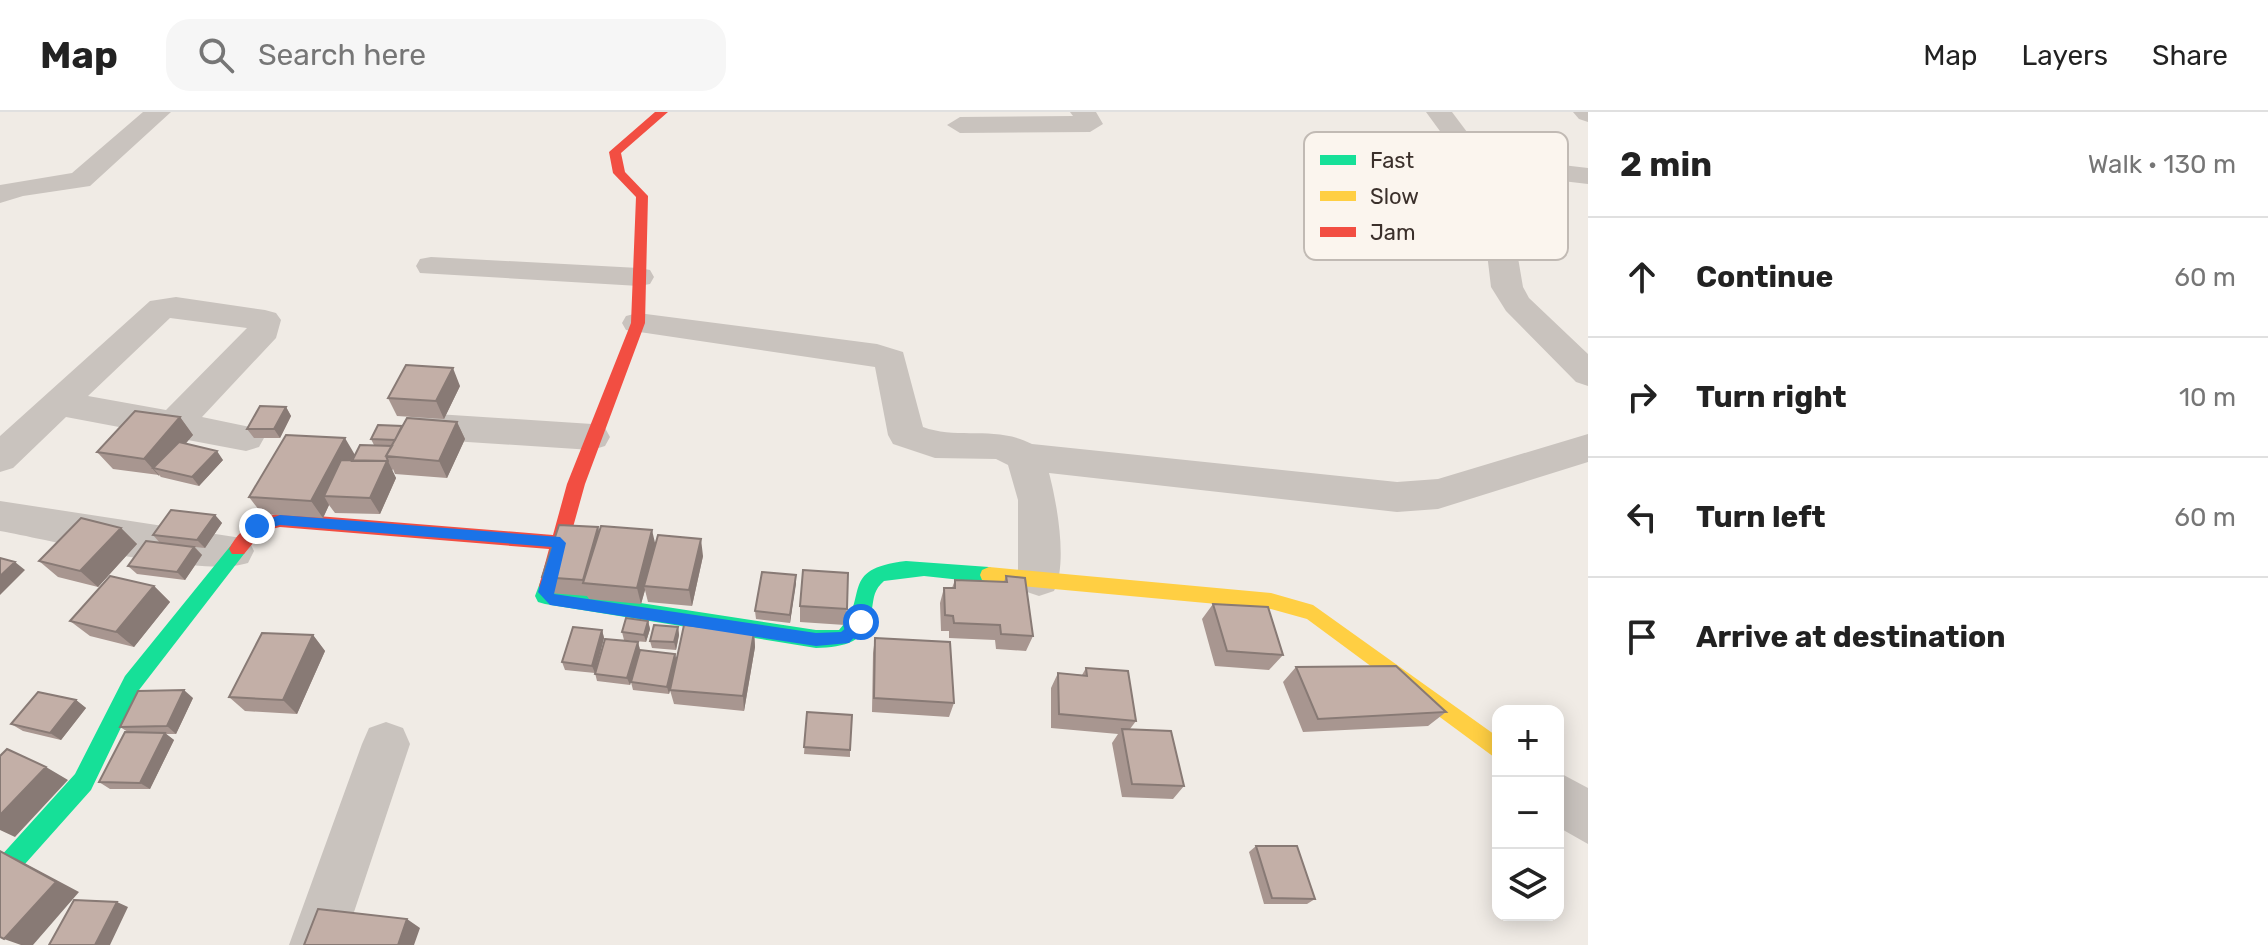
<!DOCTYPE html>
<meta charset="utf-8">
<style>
:root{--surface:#fff;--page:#f6f6f6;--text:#222;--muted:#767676;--line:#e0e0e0}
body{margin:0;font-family:Rubik,sans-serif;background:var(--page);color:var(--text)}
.controls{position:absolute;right:24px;bottom:24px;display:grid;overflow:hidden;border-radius:16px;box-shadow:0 4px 20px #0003}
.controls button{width:72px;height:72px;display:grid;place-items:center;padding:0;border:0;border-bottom:2px solid var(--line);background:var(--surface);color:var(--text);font:40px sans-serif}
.stop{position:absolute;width:24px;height:24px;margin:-18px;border:6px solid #1a73e8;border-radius:50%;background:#fff}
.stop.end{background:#1a73e8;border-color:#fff;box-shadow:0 2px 8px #0008}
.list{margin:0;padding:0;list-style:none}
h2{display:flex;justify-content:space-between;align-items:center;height:104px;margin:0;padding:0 32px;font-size:34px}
h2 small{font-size:26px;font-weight:400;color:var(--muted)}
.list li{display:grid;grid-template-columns:52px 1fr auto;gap:24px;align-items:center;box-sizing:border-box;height:120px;padding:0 32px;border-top:2px solid var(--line)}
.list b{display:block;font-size:30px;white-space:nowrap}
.list em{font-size:26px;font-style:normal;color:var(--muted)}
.icon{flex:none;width:44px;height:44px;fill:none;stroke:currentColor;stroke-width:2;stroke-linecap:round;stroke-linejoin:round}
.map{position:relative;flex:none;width:1588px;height:833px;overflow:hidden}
header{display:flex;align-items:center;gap:48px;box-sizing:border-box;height:112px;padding:0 40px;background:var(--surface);border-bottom:2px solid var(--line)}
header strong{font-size:38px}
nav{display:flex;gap:44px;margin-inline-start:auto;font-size:28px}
.search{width:560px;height:72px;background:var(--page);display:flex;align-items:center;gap:20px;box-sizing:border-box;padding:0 28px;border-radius:24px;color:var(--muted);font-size:30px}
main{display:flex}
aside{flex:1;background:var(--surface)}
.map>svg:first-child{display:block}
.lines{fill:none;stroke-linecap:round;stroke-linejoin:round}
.street{fill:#c9c3be;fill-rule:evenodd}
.fast{fill:#16e098;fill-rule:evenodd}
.slow{fill:#ffcf43;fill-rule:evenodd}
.jam{fill:#f24e42;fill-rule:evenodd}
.wall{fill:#a89690}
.shaded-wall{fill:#887a75}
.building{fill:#c3afa7;stroke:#887a75;stroke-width:2}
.route{fill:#1a73e8}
.key{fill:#fbf5ee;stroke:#c1bab4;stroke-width:2}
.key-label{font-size:22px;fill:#3b302b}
</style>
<header>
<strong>Map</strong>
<div class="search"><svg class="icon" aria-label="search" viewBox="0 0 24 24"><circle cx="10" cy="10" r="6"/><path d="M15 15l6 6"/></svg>Search here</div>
<nav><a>Map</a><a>Layers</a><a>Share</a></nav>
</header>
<main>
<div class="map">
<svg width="1588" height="833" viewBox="0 0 1588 833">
<rect width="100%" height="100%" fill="#f0ebe5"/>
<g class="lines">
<!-- street -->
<path class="street" d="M143,0H171L90,74L23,84L0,91V73L72,61Z
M1070,0H1096L1103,12L1090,20L960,21L947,13L960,5L1073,4Z
M1426,0H1452L1485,44L1588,56V72L1495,61L1510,99L1523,175L1529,186L1588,242V274L1576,270L1506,199L1491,175L1482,99L1464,52Z
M1573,0H1588V10L1579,7Z
M431,145L639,156L650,158L654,165L650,172L639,174L420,161L416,154L420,147Z
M176,185L265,198L276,201L281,208L276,226L202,305L259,317L264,326L259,335L246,339L66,305L13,356L0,360V324L150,189ZM170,206L247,216L166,298L88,284Z
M638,201L877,232L903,240L923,315C958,328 996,313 1032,332L1397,370L1438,367L1588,322V350L1438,397L1397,400L1049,361C1057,391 1068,452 1054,479L1039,484L1024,479L1018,467V388L1008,353L996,347L935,346L893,332L888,323L875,255L626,218L622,211L626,204Z
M421,301L592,312L605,316L610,325L605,334L592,338L421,327L408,323L403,314L408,305Z
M0,389L248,427L254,439L248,451C201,466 56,429 0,419Z
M386,610L403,616L410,632L343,833H289L362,632L369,616Z
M1558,660L1588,676V732L1558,715Z"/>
<!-- fast -->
<path class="fast" d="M238,430L244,432L247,437L244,442L139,578L91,678L8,771L0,775V745L75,662L125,564L232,432Z
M906,449L989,455L996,458L998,463L996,468L989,471L924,464L884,469C874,478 874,484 872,497C867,531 845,535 816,536L545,492L538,490L535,484L541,468L548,466L555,468L556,478L816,518H839C871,485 837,457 906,449Z"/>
<!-- slow -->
<path class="slow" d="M989,455L1271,481L1313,493L1498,625V648L1307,507L1271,497L989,471L982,468L980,463L982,458Z"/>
<!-- jam -->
<path class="jam" d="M655,0H668L621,41L625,60L648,84L645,211L585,372L555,480L548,482L541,480L539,474L549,437L280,415L263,419L244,442H232L229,437C241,414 256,407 280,401L553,423L567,372L631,211L636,85L613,61L609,40Z"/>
</g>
<!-- wall -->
<path class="wall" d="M460,274L444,307L397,304L388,286Z
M286,295L291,304L280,326H254L247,317Z
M180,305L193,323L185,332L223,348L199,374L161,365L159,363L113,357L97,340Z
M457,310L465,327L447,366L395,362L393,357L392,359L396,366L380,402L335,401L329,393L323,406L262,402L249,385L355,342L374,333L371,327L402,314Z
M215,403L222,411L205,436L195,435L202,443L185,468L137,462L128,454L160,431L153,423Z
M598,415L599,421L655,432L703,444L692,494L648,490L645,478L641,492L589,487L587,484L549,481L542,465Z
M121,416L137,432L98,475L58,465L39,449Z
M796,463L790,511L756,507L755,499Z
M1006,464L1033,524L1026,539L996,537L995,528L949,526V519H941L940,491L944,476H952L955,468L1004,470Z
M154,474L170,490L134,535L90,524L70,509Z
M1213,492L1283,543L1269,558L1215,554L1202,507Z
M800,494L847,497L845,513L800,510Z
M648,509L650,517L646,530L624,528L622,520Z
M678,515L679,523L676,538L652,536L650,529Z
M602,518L604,526L596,557L638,530L640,538L675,542L676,549L754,520L755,535L744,599L674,592L670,578L672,571L669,582L633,578L631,570L630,573L597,569L595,561L565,558L562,550Z
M313,523L325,539L297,602L245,599L229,585Z
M875,526L954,591L949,605L872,600L873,541Z
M1296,555L1446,600L1428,614L1303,620L1283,570Z
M1086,556L1136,609L1130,617L1184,674L1173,687L1122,685L1112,631L1118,622L1051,616V576L1058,561L1082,563Z
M193,586L176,622H166L174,628L150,677H110L99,670L128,620L120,615Z
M76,588L86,596L61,628L23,619L11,612Z
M807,600L850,638V645L804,642Z
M1256,734L1315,787L1307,792H1264L1249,740Z"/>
<!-- shaded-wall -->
<path class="shaded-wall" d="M453,256L460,274L444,307L436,289Z
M286,295L291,304L280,326L274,317Z
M180,305L193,323L163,358L153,356L159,363V364L144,347Z
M457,310L465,327L447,366L439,349Z
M345,326L355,343L324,384L329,393L323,406L311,389Z
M217,339L223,348L199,374L192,365Z
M387,349H388L396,366L380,402L370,386Z
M215,403L222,411L205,436L197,428Z
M598,415L602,432L584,471L583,468Z
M121,416L137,432L98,475L80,459Z
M652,418L656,435L644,474L645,478L641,492L637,476Z
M701,427L703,444L692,494L689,478Z
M194,435L202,443L185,468L177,460Z
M15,450L25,458L0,483V464Z
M796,463V472L790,511V503Z
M154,474L170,490L134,535L116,520Z
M648,509L650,517L646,530L644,523Z
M678,515L679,523L676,538L674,530Z
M602,518L604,526L595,561L592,554Z
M754,520L755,535L744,599L743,584Z
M313,523L325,539L297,602L283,588Z
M638,530L640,538L630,573L627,566Z
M675,542L677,550L669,582L667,575Z
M184,578L193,586L176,622L167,614Z
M76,588L86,596L61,628L50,621Z
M165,621L174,628L150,677L140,671Z
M46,655L68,668L15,725L0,718V703Z
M0,739L17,747L79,780L33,833H21L4,827Z
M117,790L128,795L110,833H95Z
M407,807L420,816L414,833H398Z"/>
<!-- building -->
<path class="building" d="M406,253L453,256L436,289L388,286Z
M260,294L286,295L274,317H247Z
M135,299L180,305L144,347L97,340Z
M407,306L457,310L439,349L386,344Z
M378,313L402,314L395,328L371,327Z
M286,323L345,326L311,389L249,385Z
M179,330L217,339L192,365L153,356Z
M360,333L392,334L386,344L388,349L387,350V349H352Z
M341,348L387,349L370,386L324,384Z
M171,398L215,403L197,428L153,423Z
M81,406L121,416L80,459L39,449Z
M559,413L598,415L583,468L542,465Z
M601,414L652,418L637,476L583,471Z
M658,423L701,427L689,478L644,474Z
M146,429L194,435L177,460L128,454Z
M0,446L15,450L0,464Z
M803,458L848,461L847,497L800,494Z
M762,460L796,463L790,503L755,499Z
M110,464L154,474L116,520L70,509Z
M1006,464L1025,466L1033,524L1001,522L1000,513L954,511L953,504L945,503L944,476H955V468L1007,470Z
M1213,492L1268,495L1283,543L1227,539Z
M626,506L648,509L644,523L622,520Z
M654,513L678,515L674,530L650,529Z
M684,513L754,520L743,584L670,578Z
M573,515L602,518L592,554L562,550Z
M262,521L313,523L283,588L229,585Z
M875,526L950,530L954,591L874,586Z
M605,527L638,530L627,566L595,562Z
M640,538L675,542L667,575L631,570Z
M1396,554L1446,600L1318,607L1296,555Z
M1086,556L1128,559L1136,609L1059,602L1058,561L1087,564Z
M184,578L167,614L120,615L138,579Z
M38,580L76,588L50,621L11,612Z
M807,600L852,603L850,638L804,635Z
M1122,617L1171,619L1184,674L1132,672Z
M125,620L165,621L140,671L99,670Z
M7,637L46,655L0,703V644Z
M1256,734H1297L1315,787L1272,786Z
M0,739L56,770L4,827L0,825Z
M74,788L117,790L95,833H49Z
M318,797L407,807L398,833H304Z"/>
<!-- route -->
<path class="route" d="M280,403L560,425L566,431L554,482L816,521L841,520L861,504L868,510L849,531L816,534L550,493L538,480L552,435L280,413L257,419L250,414Z"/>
<!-- legend -->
<rect x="1304" y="20" width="264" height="128" rx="12" class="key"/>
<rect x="1320" y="43" width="36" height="10" fill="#16e098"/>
<rect x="1320" y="79" width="36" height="10" fill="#ffcf43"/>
<rect x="1320" y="115" width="36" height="10" fill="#f24e42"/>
<g class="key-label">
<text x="1370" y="56">Fast</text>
<text x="1370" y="92">Slow</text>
<text x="1370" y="128">Jam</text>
</g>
</svg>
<div class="controls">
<button>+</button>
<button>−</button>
<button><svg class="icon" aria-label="layers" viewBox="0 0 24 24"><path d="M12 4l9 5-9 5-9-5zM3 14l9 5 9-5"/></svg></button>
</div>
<div class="stop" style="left:861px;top:510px"></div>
<div class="stop end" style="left:257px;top:414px"></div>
</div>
<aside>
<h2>2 min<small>Walk · 130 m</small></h2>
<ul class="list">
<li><svg class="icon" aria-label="ahead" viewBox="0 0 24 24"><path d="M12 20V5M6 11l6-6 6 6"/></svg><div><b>Continue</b></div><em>60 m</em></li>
<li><svg class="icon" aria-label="right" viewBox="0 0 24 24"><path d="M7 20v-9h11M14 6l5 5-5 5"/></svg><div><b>Turn right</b></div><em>10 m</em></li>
<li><svg class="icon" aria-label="left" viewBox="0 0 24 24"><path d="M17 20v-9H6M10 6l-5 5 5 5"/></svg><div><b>Turn left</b></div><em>60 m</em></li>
<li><svg class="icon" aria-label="arrive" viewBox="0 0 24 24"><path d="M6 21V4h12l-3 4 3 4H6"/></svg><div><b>Arrive at destination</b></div></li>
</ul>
</aside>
</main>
